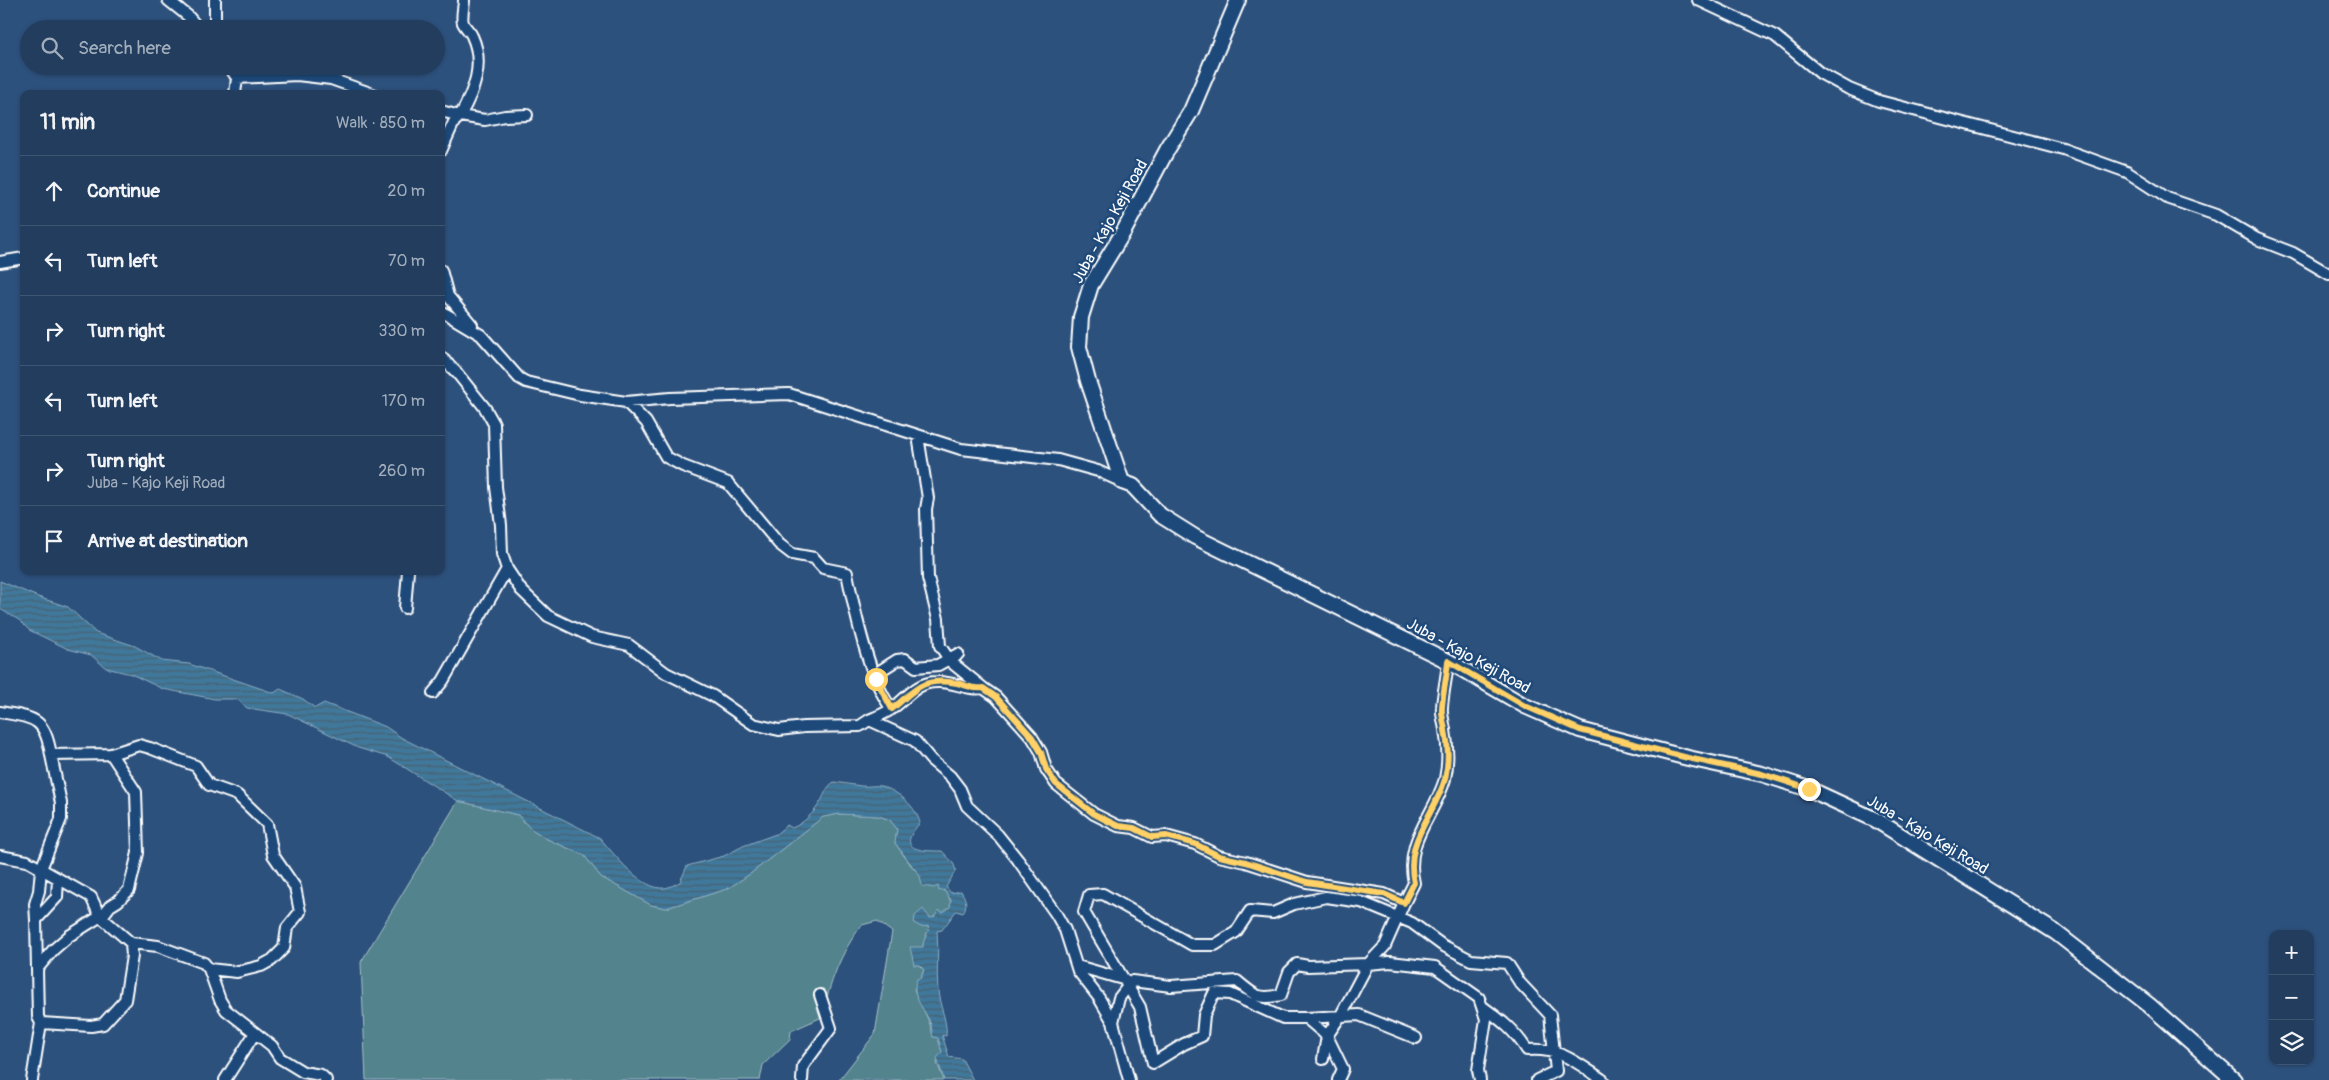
<!DOCTYPE html>
<meta charset="utf-8">
<style>
:root{--surface:#223d5e;--page:#2e4867;--text:#f1f3f6;--muted:#a2aebc;--line:#3f5673}
body{margin:0;font-family:Pangolin,sans-serif;background:var(--page);color:var(--text)}
.controls{position:absolute;right:15px;bottom:15px;display:grid;overflow:hidden;border-radius:10px;box-shadow:0 1px 4px #0004}
.controls button{width:45px;height:45px;display:grid;place-items:center;padding:0;border:0;border-bottom:1px solid var(--line);background:var(--surface);color:var(--text);font:25px sans-serif}
.stop{position:absolute;width:15px;height:15px;margin:-11px;border:4px solid #ffd166;border-radius:50%;background:#fff}
.stop.end{background:#ffd166;border-color:#fff;box-shadow:0 1px 5px #0008}
.list{margin:0;padding:0;list-style:none}
h2{display:flex;justify-content:space-between;align-items:center;height:65px;margin:0;padding:0 20px;font-size:21px}
h2 small{font-size:16px;font-weight:400;color:var(--muted)}
.list li{display:grid;grid-template-columns:32px 1fr auto;gap:15px;align-items:center;box-sizing:border-box;height:70px;padding:0 20px;border-top:1px solid var(--line)}
.list b{display:block;font-size:19px;white-space:nowrap}
.list p{margin:0;font-size:16px;white-space:nowrap;color:var(--muted)}
.list em{font-size:16px;font-style:normal;color:var(--muted)}
.icon{flex:none;width:28px;height:28px;fill:none;stroke:currentColor;stroke-width:2;stroke-linecap:round;stroke-linejoin:round}
.map{position:relative;flex:none;width:2329px;height:1080px;overflow:hidden}
.search{position:absolute;background:var(--surface);box-shadow:0 1px 4px #0004;left:20px;top:20px;width:425px;height:55px;display:flex;align-items:center;gap:12px;box-sizing:border-box;padding:0 18px;border-radius:28px;color:var(--muted);font-size:19px}
.panel{position:absolute;background:var(--surface);box-shadow:0 1px 4px #0004;left:20px;top:90px;width:425px;height:485px;border-radius:10px}
.map>svg:first-child{display:block}
.green{fill:#53838d;stroke:#a9c1c6}
.water{fill:url(#water-rules);stroke:#8caec3}
.lines{fill:none;stroke-linecap:round;stroke-linejoin:round}
.minor-casing{stroke:#fff;stroke-width:14}
.secondary-casing{stroke:#fff;stroke-width:18}
.minor{stroke:#1f4a7a;stroke-width:10}
.secondary{stroke:#1f4a7a;stroke-width:14}
.route{stroke:#ffd166;stroke-width:6}
.labels{text-anchor:middle;stroke-width:5;stroke-linejoin:round;paint-order:stroke}
.street-label{font-size:16px;fill:#fff;stroke:#1f4a7a}
</style>
<div class="map">
<svg width="2329" height="1080" viewBox="0 0 2329 1080">
<defs>
<pattern id="water-rules" width="6" height="5" patternUnits="userSpaceOnUse" patternTransform="scale(1.25)"><rect width="6" height="5" fill="#40789b"/><path d="M0 2.5h6" fill="none" stroke="#476070"/></pattern>
</defs>
<rect width="100%" height="100%" fill="#2d517d"/>
<filter id="ink" filterUnits="userSpaceOnUse"><feTurbulence type="fractalNoise" baseFrequency=".02" numOctaves="2"/><feDisplacementMap in="SourceGraphic" scale="10" xChannelSelector="R" yChannelSelector="G"/><feConvolveMatrix kernelMatrix="1 2 1 2 8 2 1 2 1" color-interpolation-filters="sRGB"/></filter>
<g filter="url(#ink)">
<!-- green -->
<path class="green" d="M458,801L518,815L530,828L547,839L584,855L601,877L651,905L666,908L727,889L750,874L823,817L839,814L879,816L890,820L897,829L895,843C903,854 910,866 920,875C931,885 951,888 951,907C941,915 930,917 921,926H929C928,934 923,939 923,948H918L917,964L924,969L921,978L914,989C920,1006 931,1020 933,1037H938L942,1052L937,1063L944,1080H839L875,1034L892,932L877,921L862,925C840,953 830,983 822,1017L791,1031L790,1039L763,1065L760,1080H366L361,962Z"/>
<!-- water -->
<path class="water" d="M0,581L38,597L68,607L96,633L135,646L162,661L189,664L274,693L280,689L303,699L315,708L324,703L386,727L402,738L600,838C614,854 642,891 665,888C670,887 676,884 680,882L687,866L724,856L743,846L776,834L787,825L792,828C804,823 814,813 821,801C825,794 826,787 834,782C843,783 852,785 861,786C867,787 875,785 881,786C898,791 916,806 920,823C895,850 920,851 942,851L953,863L956,870L946,887L951,893L961,891C966,900 968,904 963,913L956,911L942,930L937,931C939,951 936,970 938,990C939,1006 948,1021 946,1036L942,1035L949,1057L962,1059L973,1080H944L937,1058L942,1052L938,1038L933,1037C932,1034 932,1028 931,1025C926,1009 909,997 917,979L921,978L924,970L920,965H914L910,947H923C923,939 928,935 929,926L921,927L914,923L915,916L923,909L930,918L934,917L939,910L943,913L950,907L951,900L944,890L939,891L938,886L934,888L922,886L920,876L895,843L897,829L890,820L879,816L839,814L823,817L750,874L727,889L666,908L651,905L601,877L584,855L547,839L530,828L518,815L458,801L388,757L358,748L288,714L247,708L237,699H215L163,689L131,674L106,668L91,655L68,649L29,630L19,620L0,609Z"/>
<g class="lines">
<defs>
<path id="minor" d="M168,0L188,16L199,29
M464,0C464,6 461,17 463,23C465,28 470,31 472,36C485,64 474,91 460,116L485,120L505,116L527,115
M1698,0L1775,36L1820,73L1849,89L1879,101L2063,149L2127,172L2167,198L2216,215L2257,239L2293,253L2329,274
M215,29V0
M229,66L237,78L235,94
M237,78L297,75L331,79L373,94
M441,111L460,116L454,122L441,151
M0,262L24,258
M441,270L448,296L472,325
M441,314H446L481,335L519,378L526,382L580,395L626,402L670,398L789,394L961,449L1058,460L1098,471L1122,482
M626,402L646,422L666,457L683,466L728,483L779,544L792,554L814,558L823,568L847,573C854,608 869,681 892,709
M918,436L928,498L926,509L928,578L938,619L940,646L951,662L983,688
M507,569L521,590L548,616L592,637L629,645L666,673L713,696L753,724L779,730L804,727L860,726L869,720L915,741L931,760L950,776L960,789L967,806L998,835L1018,860L1056,914L1065,930L1078,971L1099,998L1113,1022L1129,1080
M405,608L408,571
M875,674L897,660L905,659L916,667L938,665L958,654L951,662
M433,693L443,681L507,569L502,554L501,525L496,487L494,424L485,408L457,373L441,357
M0,712C34,718 45,717 51,755L111,754L136,792L138,853L129,890L118,901L110,906L104,914L69,936L53,950L37,969
M869,720C876,717 884,714 890,710C907,699 915,682 937,682C953,681 968,691 983,688L996,697L1032,737L1041,752L1046,769L1056,784L1094,814L1118,826L1134,828L1152,837L1166,836L1195,844L1219,856L1246,862L1307,882L1384,894L1404,903L1414,883C1404,840 1434,817 1445,779C1449,761 1448,747 1445,730C1444,722 1441,714 1442,707C1443,692 1447,676 1448,661
M111,754L139,745L150,748L196,766L209,785L237,795L267,824L273,855L295,887L300,912L287,928L284,948L272,960L261,966L237,972L209,969
M0,856L27,861L91,897L100,916L131,943L158,946L204,963L209,969L220,1000L226,1010L272,1046L280,1058L303,1072L321,1075L326,1080
M36,920L35,904L39,891L41,869L61,819V803L51,755
M1077,966L1126,980
M1483,1007C1501,1020 1515,1031 1527,1050C1560,1047 1577,1063 1603,1080
M1306,1018L1359,1015L1416,1038
M1113,1022L1119,998L1132,981L1171,986L1237,981C1255,996 1258,1000 1281,995L1289,972L1297,964L1308,966L1368,964L1385,946L1404,903
M41,1023L91,1026L103,1024L125,1000L132,956L131,943
M1323,1059L1327,1036L1341,1015L1368,964L1390,962L1435,967L1479,998L1486,1019L1478,1070L1480,1080
M32,1080L41,1023L38,1017L36,920L57,897L58,879
M225,1080L255,1033
M802,1080L803,1066L831,1028L820,995
M1338,1080L1343,1069L1327,1036L1306,1018H1283L1230,994L1214,993L1204,1015L1202,1036L1184,1044L1153,1063L1140,1007L1084,912L1089,895L1103,894L1192,945H1215L1236,932L1250,911L1273,913L1294,904L1326,897L1361,902L1412,923L1442,945L1471,960L1507,963L1520,983L1550,1015L1556,1071L1537,1080"/>
<path id="secondary" d="M1238,0L1191,111L1167,150L1124,231L1091,285L1081,317L1079,347L1088,381L1122,482L1133,486L1160,515L1195,537L1448,661L1525,706L1580,730L1688,758L1762,774L1809,789L1876,820L2055,932L2149,1005L2234,1080"/>
</defs>
<!-- minor casing -->
<use href="#minor" class="minor-casing"/>
<!-- secondary casing -->
<use href="#secondary" class="secondary-casing"/>
<!-- minor -->
<use href="#minor" class="minor"/>
<!-- secondary -->
<use href="#secondary" class="secondary"/>
</g>
</g>
<g class="lines" filter="url(#ink)">
<!-- route -->
<path class="route" d="M876,679L892,709C916,689 922,677 957,683C967,685 972,690 983,688L996,697L1032,737L1041,752L1046,769L1056,784L1094,814L1118,826L1134,828L1152,837L1166,836L1195,844L1219,856L1246,862L1307,882L1384,894L1404,903L1414,883C1404,840 1434,817 1445,779C1449,761 1449,747 1445,730C1444,722 1441,714 1442,707C1443,692 1447,676 1448,661L1525,706L1580,730L1688,758L1762,774L1809,789"/>
</g>
<g class="labels">
<!-- street labels -->
<g class="street-label">
<text transform="translate(1109 221) rotate(-61)" y="6">Juba - Kajo Keji Road</text>
<text transform="translate(1469 655) rotate(29)" y="6">Juba - Kajo Keji Road</text>
<text transform="translate(1928 834) rotate(31)" y="6">Juba - Kajo Keji Road</text>
</g>
</g>
</svg>
<div class="controls">
<button>+</button>
<button>−</button>
<button><svg class="icon" aria-label="layers" viewBox="0 0 24 24"><path d="M12 4l9 5-9 5-9-5zM3 14l9 5 9-5"/></svg></button>
</div>
<div class="stop" style="left:876px;top:679px"></div>
<div class="stop end" style="left:1809px;top:789px"></div>
<div class="search"><svg class="icon" aria-label="search" viewBox="0 0 24 24"><circle cx="10" cy="10" r="6"/><path d="M15 15l6 6"/></svg>Search here</div>
<section class="panel">
<h2>11 min<small>Walk · 850 m</small></h2>
<ul class="list">
<li><svg class="icon" aria-label="ahead" viewBox="0 0 24 24"><path d="M12 20V5M6 11l6-6 6 6"/></svg><div><b>Continue</b></div><em>20 m</em></li>
<li><svg class="icon" aria-label="left" viewBox="0 0 24 24"><path d="M17 20v-9H6M10 6l-5 5 5 5"/></svg><div><b>Turn left</b></div><em>70 m</em></li>
<li><svg class="icon" aria-label="right" viewBox="0 0 24 24"><path d="M7 20v-9h11M14 6l5 5-5 5"/></svg><div><b>Turn right</b></div><em>330 m</em></li>
<li><svg class="icon" aria-label="left" viewBox="0 0 24 24"><path d="M17 20v-9H6M10 6l-5 5 5 5"/></svg><div><b>Turn left</b></div><em>170 m</em></li>
<li><svg class="icon" aria-label="right" viewBox="0 0 24 24"><path d="M7 20v-9h11M14 6l5 5-5 5"/></svg><div><b>Turn right</b><p>Juba - Kajo Keji Road</p></div><em>260 m</em></li>
<li><svg class="icon" aria-label="arrive" viewBox="0 0 24 24"><path d="M6 21V4h12l-3 4 3 4H6"/></svg><div><b>Arrive at destination</b></div></li>
</ul>
</section>
</div>
